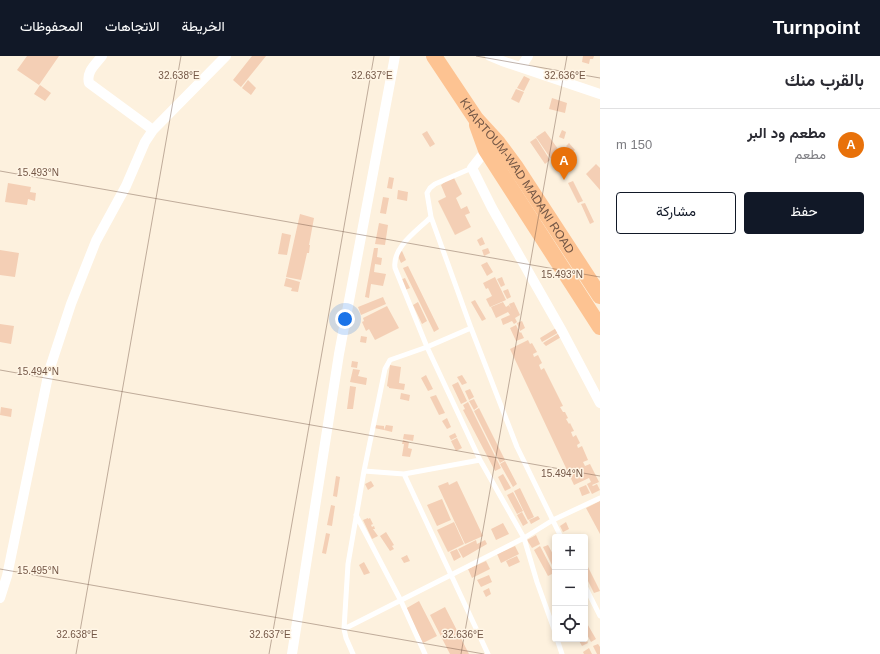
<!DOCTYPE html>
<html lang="ar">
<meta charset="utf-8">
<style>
:root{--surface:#fff;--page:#f2f2f3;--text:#2b2b33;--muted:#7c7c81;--line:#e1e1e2;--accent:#111827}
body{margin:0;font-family:Helvetica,Vazirmatn,sans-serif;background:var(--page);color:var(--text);direction:rtl}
.controls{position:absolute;right:12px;bottom:12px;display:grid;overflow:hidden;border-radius:4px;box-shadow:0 2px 6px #0003}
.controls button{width:36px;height:36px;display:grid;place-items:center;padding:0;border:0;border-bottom:1px solid var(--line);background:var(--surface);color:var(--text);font:20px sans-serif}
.you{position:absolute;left:345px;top:263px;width:14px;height:14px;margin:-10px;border:3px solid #fff;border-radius:50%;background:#1a73e8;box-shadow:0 0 0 6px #1a73e833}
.badge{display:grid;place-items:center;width:26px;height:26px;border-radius:50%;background:var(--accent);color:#fff;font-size:13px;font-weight:700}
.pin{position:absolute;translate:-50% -33px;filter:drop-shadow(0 1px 2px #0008)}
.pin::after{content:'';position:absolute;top:21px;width:14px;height:12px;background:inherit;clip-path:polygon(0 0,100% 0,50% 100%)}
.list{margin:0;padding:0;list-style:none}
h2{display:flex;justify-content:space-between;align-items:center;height:52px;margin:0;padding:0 16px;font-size:17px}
h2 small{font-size:13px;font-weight:400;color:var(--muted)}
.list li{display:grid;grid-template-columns:26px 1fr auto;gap:12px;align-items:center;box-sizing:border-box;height:72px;padding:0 16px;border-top:1px solid var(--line)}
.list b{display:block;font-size:15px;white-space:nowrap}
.list p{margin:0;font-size:13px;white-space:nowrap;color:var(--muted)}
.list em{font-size:13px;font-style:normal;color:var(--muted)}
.actions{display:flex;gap:8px;padding:12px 16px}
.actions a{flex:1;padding:9px 0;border:1px solid var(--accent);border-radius:4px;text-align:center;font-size:14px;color:var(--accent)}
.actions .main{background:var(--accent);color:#fff}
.icon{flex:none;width:22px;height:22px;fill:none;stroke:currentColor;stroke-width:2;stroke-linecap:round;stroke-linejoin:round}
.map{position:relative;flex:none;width:600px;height:598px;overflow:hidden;direction:ltr}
header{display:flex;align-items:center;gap:24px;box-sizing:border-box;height:56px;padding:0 20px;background:var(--accent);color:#fff}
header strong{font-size:19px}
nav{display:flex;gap:22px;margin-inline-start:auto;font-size:14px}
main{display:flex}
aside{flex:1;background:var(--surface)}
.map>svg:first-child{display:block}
.building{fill:#f4cfb5}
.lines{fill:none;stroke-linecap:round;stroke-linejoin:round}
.service{stroke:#fff;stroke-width:5}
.minor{stroke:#fff;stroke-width:10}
.trunk{stroke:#fdc392;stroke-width:16}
.ticks{fill:none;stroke:#745746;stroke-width:1;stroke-opacity:0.45}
.labels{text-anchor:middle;stroke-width:3;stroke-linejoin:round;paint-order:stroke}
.street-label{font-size:12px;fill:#745746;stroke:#fff5e5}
.ticks-label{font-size:10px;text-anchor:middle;fill:#745746;stroke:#fff5e5;stroke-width:3;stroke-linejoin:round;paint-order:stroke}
</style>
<header>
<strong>Turnpoint</strong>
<nav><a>الخريطة</a><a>الاتجاهات</a><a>المحفوظات</a></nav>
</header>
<main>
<aside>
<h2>بالقرب منك<small></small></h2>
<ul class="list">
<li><span class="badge" style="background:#e8710a">A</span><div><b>مطعم ود البر</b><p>مطعم</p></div><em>150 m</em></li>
</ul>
<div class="actions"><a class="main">حفظ</a><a>مشاركة</a></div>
</aside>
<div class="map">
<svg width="600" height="598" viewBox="0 0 600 598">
<rect width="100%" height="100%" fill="#fdf1de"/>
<!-- building -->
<path class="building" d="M27,0H59L39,29L17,14Z
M252,0H266L241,31L233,24Z
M583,0H594L593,3H590L589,8L582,6Z
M524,20L530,23L524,35L517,32Z
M248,24L256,32L251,39L242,32Z
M40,29L51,37L45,45L34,38Z
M516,33L524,36L519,47L511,43Z
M552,42L567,47L565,57L549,53Z
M562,74L566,76L564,83L559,81Z
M427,75L435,88L430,91L422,78Z
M545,75L561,97L551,103L536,81Z
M536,82L550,104L545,108L530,86Z
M569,87L575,94L572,96L566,90Z
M596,108L600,112V134L586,118Z
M453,120L462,138L456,142L461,153L467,150L470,157L465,159L471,171L455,179L438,145L446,141L441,129Z
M389,121L394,122L392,133L387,132Z
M573,125L583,145L578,147L568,127Z
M8,127L31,131L30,136L36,137L35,145L28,143L27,149L5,146Z
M398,134L408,136L407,145L397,143Z
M383,141L389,142L386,158L380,157Z
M585,147L594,166L590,168L581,148Z
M300,158L314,162L309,189H310L309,197H307L301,224L286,221Z
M379,167L388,169L385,189L375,188Z
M282,177L291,179L287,199L278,198Z
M482,181L485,188L480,190L477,184Z
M374,192H378L377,201L382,202L381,209L375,208L374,216L386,218L383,230L371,228L369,242L365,241Z
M488,192L490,197L484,200L482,194Z
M0,194L19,197L15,221L0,219Z
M402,195L406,204L401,207L397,198Z
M487,206L493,216L487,220L481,209Z
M408,210L439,273L434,276L403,212Z
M495,221L506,244L490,251L486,243L492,240L488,232L486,233L483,227Z
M502,221L505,229L501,231L497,223Z
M286,222L300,226L298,236L291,235L292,232L284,230Z
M405,222L410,232L405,234L400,224Z
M508,233L511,241L507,243L503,235Z
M383,241L386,248L361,259L358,251Z
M475,244L486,263L482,265L471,246Z
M418,246L427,265L422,268L413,249Z
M503,246L506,251L509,249L511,253L509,248L514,246L520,259L515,262L517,266L514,268L512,265L503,269L501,263L510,259L508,256L496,262L491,251Z
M387,250L399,272L375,284L369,273L366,275L362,266L364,265L363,262Z
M522,265L525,272L520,275L517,267Z
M0,268L14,270L11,288L0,286Z
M516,269L520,277L521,276L524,282L516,285L510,272Z
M558,271L561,275L542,286L540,282Z
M561,276L563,280L546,290L543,287Z
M361,280L367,281L366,287L360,286Z
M528,284L530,288L532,287L537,296L533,298L534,301L538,299L542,307L539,309L541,314L544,312L563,350L560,351L563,356H565L568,362L566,363L569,368L570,367L574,375L571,376L573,381L576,379L580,387L577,389L578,392L582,390L588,404L583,406L585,410L590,408L599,426L592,429L593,430L597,428L600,434L592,438L587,428L591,426L589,422L574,429L510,293Z
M352,305L358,306L357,312L351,311Z
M390,309L401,311L399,327L405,328L404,334L389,332V331L387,330Z
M353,313L360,314L358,320L367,322L366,329L350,326Z
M426,319L433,333L428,335L421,322Z
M462,319L467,327L462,329L457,321Z
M458,326L467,345L461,348L452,329Z
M350,330L356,331L353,353H347Z
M470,333L474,341L469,344L465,335Z
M401,337L410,339L409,345L400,343Z
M436,339L445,357L439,359L430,341Z
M474,343L478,351L474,354L469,345Z
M468,346L501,412L495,415L463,354L465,353L463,349Z
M1,351L12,353L11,361L0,359Z
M479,352L505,404L500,407L474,355Z
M447,362L451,371L447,373L442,365Z
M375,369L384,370V374L374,372Z
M386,369L393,370L392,376L384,374Z
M455,377L457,381L451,384L449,380Z
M404,378L414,379L413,385L403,383Z
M457,382L462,392L456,395L451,385Z
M403,384L409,386L408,392L412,393L410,401L402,400L404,388H402Z
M505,405L517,428L513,431L500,408Z
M503,418L511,432L505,435L498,421Z
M336,420L340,421L337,441L333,440Z
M371,425L374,430L368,434L365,428Z
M457,425L483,480L465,488L438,430L448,426L449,429Z
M586,429L590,437L582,440L579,432Z
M520,432L534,461L528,464L514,435Z
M513,436L523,455L517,458L507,439Z
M442,443L451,464L437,470L427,449Z
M600,445V478L586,452Z
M331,449L335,450L332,470L327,469Z
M522,456L528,467L523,470L517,459Z
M538,460L540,463L531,468L529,464Z
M368,462V463L370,462L373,468L371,469L372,471L374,470L375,473H373L378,480L372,483L363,464Z
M454,466L464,488L448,496L437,474Z
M566,466L569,473L563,476L560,470Z
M503,467L509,478L496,484L491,473Z
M386,476L394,489L392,490L394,493L390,495L380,480Z
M326,477L330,478L326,498L322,497Z
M536,479L540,488L532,492L527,484Z
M476,484L477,488L485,484L487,488L463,502L458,493Z
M548,489L555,502V515L543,491Z
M515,490L519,498L501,507L497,498Z
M540,490L554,517L548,520L534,494Z
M457,493L461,501L454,505L450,496Z
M407,499L410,505L404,507L401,502Z
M517,500L520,506L509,511L506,505Z
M486,505L490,513L472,522L468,513Z
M585,505L600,535L594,537L585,519Z
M364,506L370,517L364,519L359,509Z
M489,519L492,526L481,531L477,524Z
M489,532L491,538L486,541L483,535Z
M419,545L437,580L423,587L405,553Z
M445,551L469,598H450L430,559Z
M585,564L596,583L591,586L585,575Z
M578,583H586L588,587L582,590Z
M598,588L600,591V598H597L593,590Z
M589,592L592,598H584L583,596Z"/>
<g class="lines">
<!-- service -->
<path class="service" d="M472,112L435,128L430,132L427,137L431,161L471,272L517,391L561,481
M431,161C417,175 392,191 395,212L427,291L480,404L524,482L537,526L555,576
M364,415L404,418L480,404
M404,418L488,598
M356,459L401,545L425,598
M585,530L600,560
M344,573L524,482L553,464L600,442
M557,583L562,598
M353,598L346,582L344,573L348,508L364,415L385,313L390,304L427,291L471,272"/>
<!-- minor -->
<path class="minor" d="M102,0C95,9 86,16 89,27L153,74
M490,0L502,5L600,38
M521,11L528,0
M489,92L486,94L472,112L492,152L562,275L600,347
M0,542L7,520L49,315L71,248L96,185L126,130L145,86L153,74L226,0
M292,598L339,298L395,0"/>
<!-- trunk -->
<g class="trunk">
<path id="s1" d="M434,0L476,63L498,87L515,110L600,240"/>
<path d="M477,69L486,94L600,271"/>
</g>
</g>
<!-- ticks -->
<path class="ticks" d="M476,0L600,22M0,115L600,221M0,314L600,420M0,513L484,598M76,598L181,0M269,598L374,0M461,598L567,0"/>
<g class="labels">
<!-- street labels -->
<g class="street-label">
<text dy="4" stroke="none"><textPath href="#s1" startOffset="146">KHARTOUM-WAD MADANI ROAD</textPath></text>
</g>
</g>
<g class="ticks-label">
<text x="179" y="23">32.638°E</text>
<text x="372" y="23">32.637°E</text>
<text x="565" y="23">32.636°E</text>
<text x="38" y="120">15.493°N</text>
<text x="562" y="222">15.493°N</text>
<text x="38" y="319">15.494°N</text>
<text x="562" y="421">15.494°N</text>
<text x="38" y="518">15.495°N</text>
<text x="77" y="582">32.638°E</text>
<text x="270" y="582">32.637°E</text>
<text x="463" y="582">32.636°E</text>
</g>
</svg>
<div class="controls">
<button>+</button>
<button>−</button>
<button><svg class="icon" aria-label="locate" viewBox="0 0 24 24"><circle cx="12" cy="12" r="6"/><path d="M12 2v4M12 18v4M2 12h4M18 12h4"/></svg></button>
</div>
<div class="you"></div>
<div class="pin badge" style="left:564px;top:124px;background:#e8710a">A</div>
</div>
</main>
